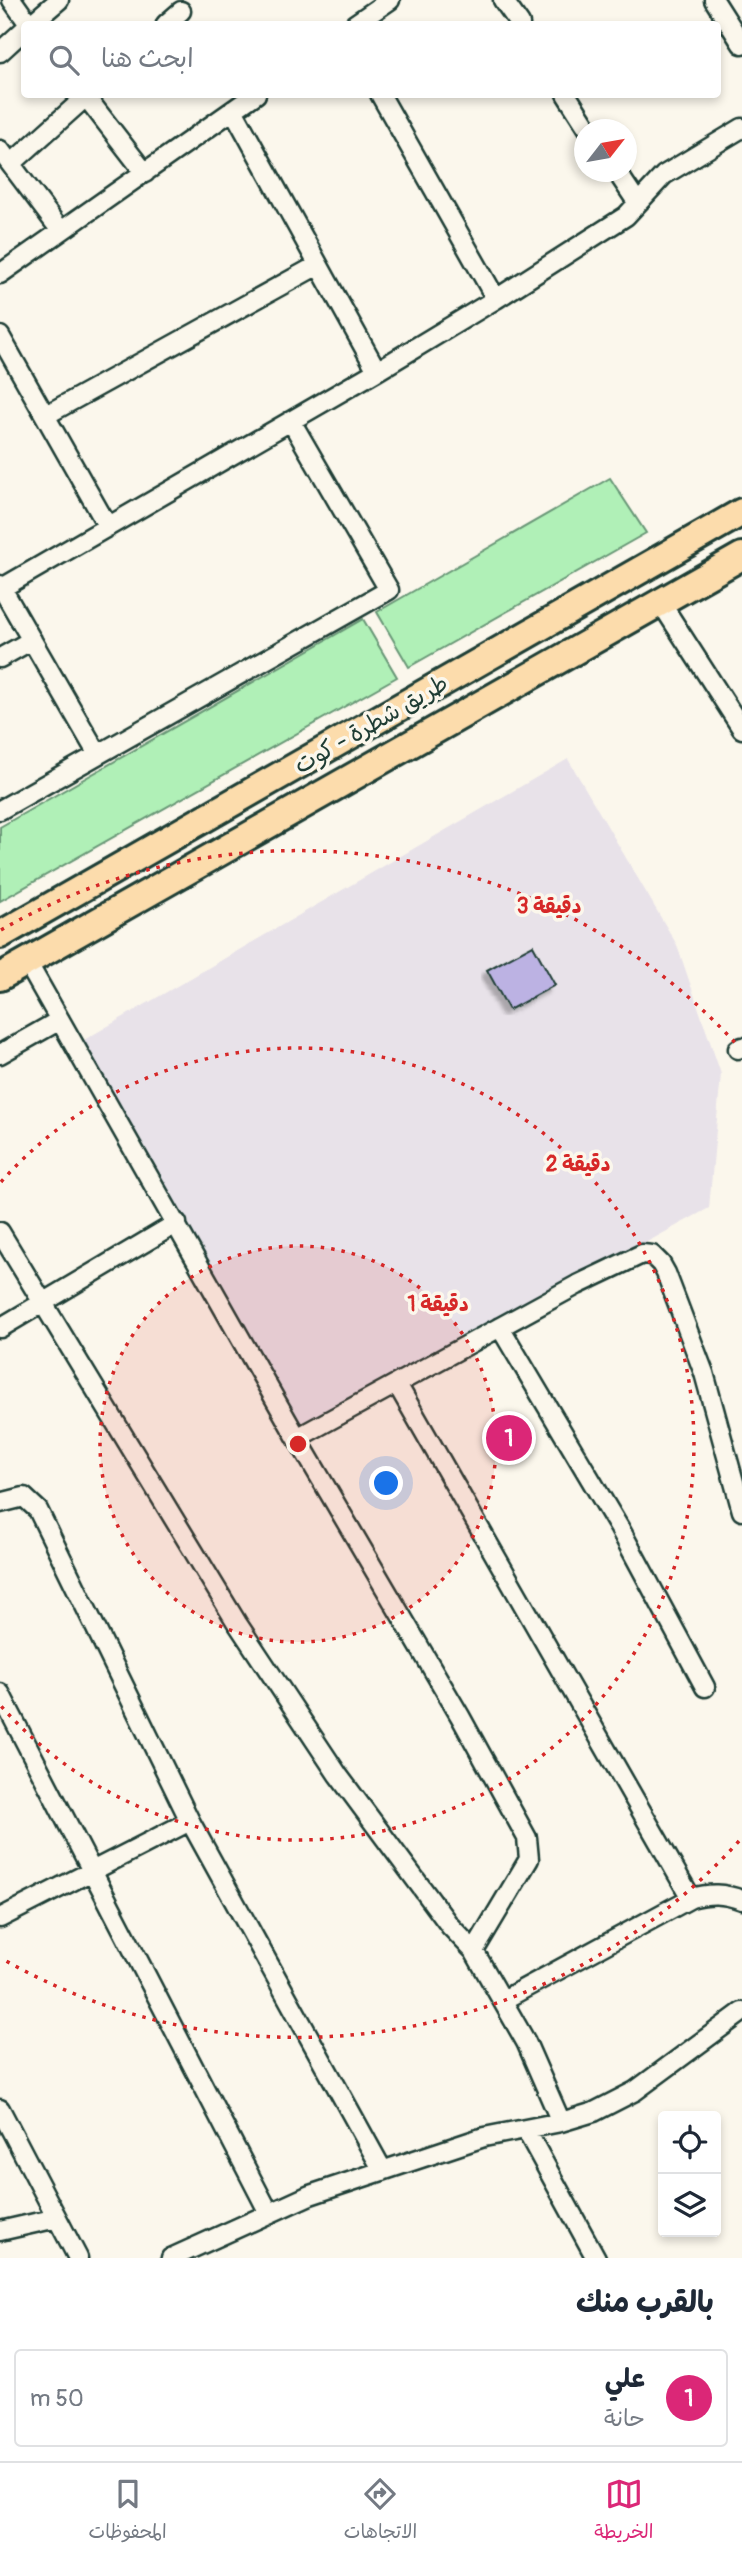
<!DOCTYPE html>
<html lang="ar">
<meta charset="utf-8">
<style>
:root{--surface:#fff;--page:#f6f6f7;--text:#1f2937;--muted:#747a83;--line:#e0e1e3;--accent:#db2777}
body{margin:0;font-family:Pangolin,"Playpen Sans Arabic",sans-serif;background:var(--page);color:var(--text);direction:rtl}
.controls{position:absolute;right:21px;bottom:21px;display:grid;overflow:hidden;border-radius:7px;box-shadow:0 4px 10px #0003}
.controls button{width:63px;height:63px;display:grid;place-items:center;padding:0;border:0;border-bottom:2px solid var(--line);background:var(--surface);color:var(--text);font:35px sans-serif}
.compass{position:absolute;left:574px;top:119px;width:63px;height:63px;border-radius:50%;background:var(--surface);box-shadow:0 4px 10px #0003;rotate:59deg}
.you{position:absolute;left:387px;top:1484px;width:24px;height:24px;margin:-18px;border:5px solid #fff;border-radius:50%;background:#1a73e8;box-shadow:0 0 0 10px #1a73e833}
.badge{display:grid;place-items:center;width:46px;height:46px;border-radius:50%;background:var(--accent);color:#fff;font-size:23px;font-weight:700}
.pin{position:absolute;translate:-50% -50%;border:4px solid #fff;box-shadow:0 2px 7px #0006}
.list{margin:0;padding:0;list-style:none}
h2{display:flex;justify-content:space-between;align-items:center;height:91px;margin:0;padding:0 28px;font-size:30px}
h2 small{font-size:23px;font-weight:400;color:var(--muted)}
.list li{display:grid;grid-template-columns:46px 1fr auto;gap:21px;align-items:center;box-sizing:border-box;height:98px;margin:0 14px 14px;padding:0 14px;border:2px solid var(--line);border-radius:7px}
.list b{display:block;font-size:26px;white-space:nowrap}
.list p{margin:0;font-size:23px;white-space:nowrap;color:var(--muted)}
.list em{font-size:23px;font-style:normal;color:var(--muted)}
.icon{flex:none;width:38px;height:38px;fill:none;stroke:currentColor;stroke-width:2;stroke-linecap:round;stroke-linejoin:round}
.map{position:relative;flex:none;width:742px;height:2258px;overflow:hidden;direction:ltr}
.search{position:absolute;background:var(--surface);box-shadow:0 4px 10px #0003;left:21px;right:21px;top:21px;height:77px;display:flex;align-items:center;gap:18px;box-sizing:border-box;padding:0 24px;border-radius:7px;color:var(--muted);font-size:26px}
.sheet{height:203px;background:var(--surface)}
nav{display:flex;justify-content:space-around;align-items:center;box-sizing:border-box;height:98px;border-top:2px solid var(--line);background:var(--surface);font-size:19px;color:var(--muted)}
nav a{display:grid;justify-items:center;gap:4px}
nav .on{color:var(--accent)}
.map>svg:first-child{display:block}
.built{fill:#e8e2e9}
.green{fill:#b0f0b7;stroke:#689676;stroke-width:2}
.building{fill:#bcb2e3;stroke:#1f3d34;stroke-width:2;filter:url(#shadow)}
.lines{fill:none;stroke-linecap:round;stroke-linejoin:round}
.minor-casing{stroke:#1f3d34;stroke-width:23}
.highway-casing{stroke:#1f3d34;stroke-width:32}
.minor{stroke:#fbf7ec;stroke-width:18}
.highway{stroke:#fcdcac;stroke-width:26}
.ring{fill:none;stroke:#d62828;stroke-width:3.5;stroke-dasharray:3.5 7}
.labels{text-anchor:middle;stroke-width:7;stroke-linejoin:round;paint-order:stroke}
.street-label{font-size:24px;fill:#1f3d34;stroke:#fbf7ec}
.centre{fill:#d62828;stroke:#fbf7ec;stroke-width:3.5}
.ring-label{font-size:21px;text-anchor:middle;font-weight:bold;fill:#d62828;stroke:#fbf7ec;stroke-width:7;stroke-linejoin:round;paint-order:stroke}
</style>
<div class="map">
<svg width="742" height="2258" viewBox="0 0 742 2258">
<defs>
<filter id="shadow"><feDropShadow dx="-6" dy="6" stdDeviation="2" flood-color="#0004"/></filter>
</defs>
<rect width="100%" height="100%" fill="#fbf7ec"/>
<filter id="ink" filterUnits="userSpaceOnUse"><feTurbulence type="fractalNoise" baseFrequency=".0143" numOctaves="2"/><feDisplacementMap in="SourceGraphic" scale="14" xChannelSelector="R" yChannelSelector="G"/><feConvolveMatrix kernelMatrix="1 2 1 2 8 2 1 2 1" color-interpolation-filters="sRGB"/></filter>
<g filter="url(#ink)">
<!-- built -->
<path class="built" d="M568,759L677,945L721,1074L709,1208L302,1431L84,1040Z"/>
<!-- green -->
<path class="green" d="M610,478L646,533L409,667L377,612Z
M363,619L397,677L0,901V827Z"/>
<!-- building -->
<path class="building" d="M533,945L555,985L509,1010L487,970Z"/>
<g class="lines">
<defs>
<path id="minor" d="M12,0L29,24
M503,0L520,24
M714,0L742,44
M31,24L59,0
M166,24L181,11
M355,24L390,0
M0,52L24,30
M84,94L145,173
M380,94L496,299
M566,94L589,130
M233,110L377,371
M0,150L61,231
M11,164L89,94
M617,172L637,202
M0,274L256,94
M0,336L108,527
M46,415L318,265
M0,585L97,753
M2,588L377,371L496,299L626,216L664,175L742,128
M661,603L742,729
M0,658L32,640
M0,810L389,590L291,421
M27,962L297,1438L460,1716L527,1838L529,1859L474,1951
M738,1049L742,1047
M0,1054L60,1020
M0,1232L237,1623L338,1775L450,1926L474,1951L526,2042L561,2122
M500,1327L620,1529L705,1687
M0,1328L177,1223
M397,1384L691,1898
M297,1438L577,1285L642,1254L652,1255L661,1264L666,1273L704,1373L742,1511
M0,1503L24,1497L38,1510L190,1821L383,2171
M0,1693L269,2213
M0,1918L190,1821
M503,2000L691,1898C710,1893 723,1893 742,1900
M0,2109L78,2258
M526,2130L596,2258
M0,2231L57,2218
M171,2258L310,2195L484,2137L561,2122L594,2112L635,2091L742,2012"/>
<path id="highway" d="M0,935L742,512
M0,977L742,556"/>
</defs>
<!-- minor casing -->
<use href="#minor" class="minor-casing"/>
<!-- highway casing -->
<use href="#highway" class="highway-casing"/>
<!-- minor -->
<use href="#minor" class="minor"/>
<!-- highway -->
<use href="#highway" class="highway"/>
</g>
</g>
<!-- distance rings -->
<circle cx="298" cy="1444" r="198" fill="#d62828" fill-opacity=".12"/>
<g class="ring">
<circle cx="298" cy="1444" r="198"/>
<path d="M1 1182A396 396 0 1 1 1 1706"/>
<path d="M739 1841A594 594 0 0 1 1 1958M1 930A594 594 0 0 1 739 1047"/>
</g>
<g class="labels">
<!-- street labels -->
<g class="street-label">
<text transform="translate(371 724) rotate(-30)" y="8">طريق شطرة - كوت</text>
</g>
</g>
<circle cx="298" cy="1444" r="10" class="centre"/>
<g class="ring-label">
<text x="549" y="913">3 دقيقة</text>
<text x="578" y="1171">2 دقيقة</text>
<text x="438" y="1311">1 دقيقة</text>
</g>
</svg>
<div class="controls">
<button><svg class="icon" aria-label="locate" viewBox="0 0 24 24"><circle cx="12" cy="12" r="6"/><path d="M12 2v4M12 18v4M2 12h4M18 12h4"/></svg></button>
<button><svg class="icon" aria-label="layers" viewBox="0 0 24 24"><path d="M12 4l9 5-9 5-9-5zM3 14l9 5 9-5"/></svg></button>
</div>
<svg class="compass" viewBox="-18 -18 36 36"><path d="M0-13l5 13h-10z" fill="#e53935"/><path d="M0 13l5-13h-10z" fill="#747a83"/></svg>
<div class="you"></div>
<div class="pin badge" style="left:509px;top:1438px">1</div>
<div class="search"><svg class="icon" aria-label="search" viewBox="0 0 24 24"><circle cx="10" cy="10" r="6"/><path d="M15 15l6 6"/></svg>ابحث هنا</div>
</div>
<section class="sheet">
<h2>بالقرب منك<small></small></h2>
<ul class="list">
<li><span class="badge">1</span><div><b>علي</b><p>حانة</p></div><em>50 m</em></li>
</ul>
</section>
<nav>
<a class="on"><svg class="icon" aria-label="map" viewBox="0 0 24 24"><path d="M3 6l6-2 6 2 6-2v14l-6 2-6-2-6 2zM9 4v14M15 6v14"/></svg>الخريطة</a>
<a><svg class="icon" aria-label="directions" viewBox="0 0 24 24"><path d="M12 3l9 9-9 9-9-9zM9 14v-3h6M13 9l2 2-2 2"/></svg>الاتجاهات</a>
<a><svg class="icon" aria-label="saved" viewBox="0 0 24 24"><path d="M7 4h10v16l-5-4-5 4z"/></svg>المحفوظات</a>
</nav>
